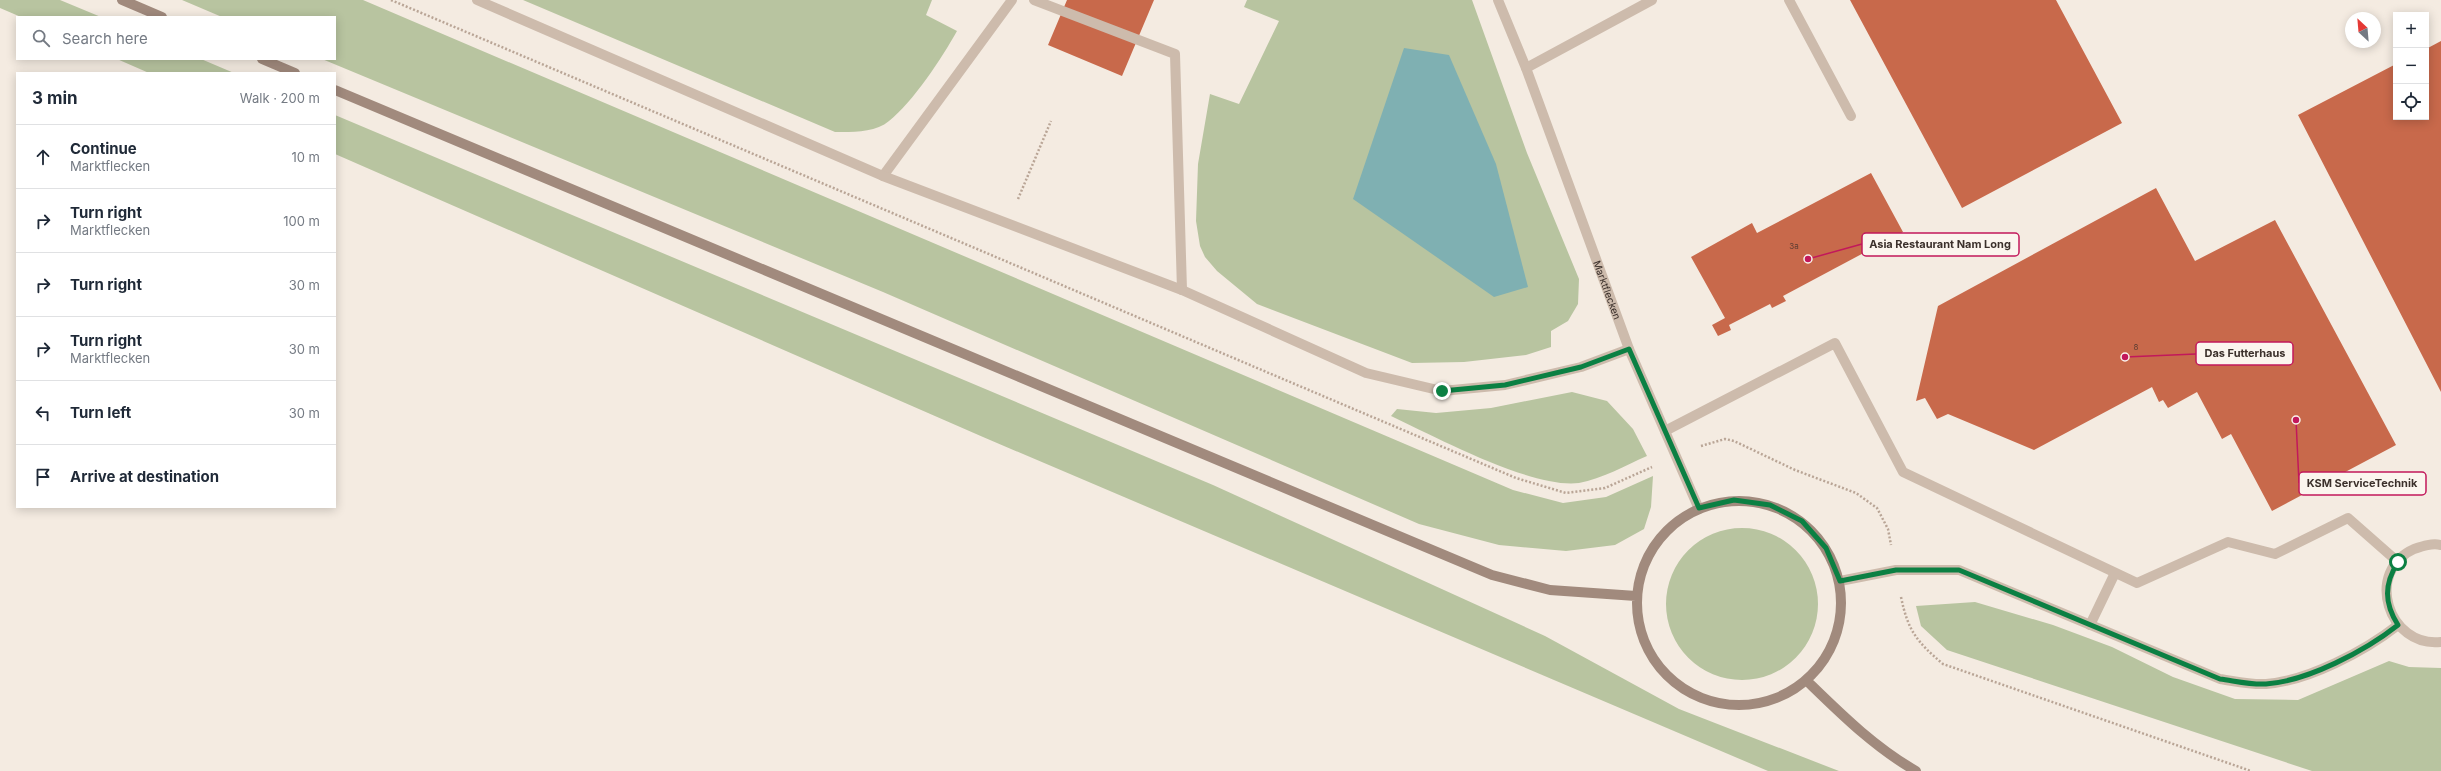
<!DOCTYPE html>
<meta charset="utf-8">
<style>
:root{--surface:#fff;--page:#f6f6f7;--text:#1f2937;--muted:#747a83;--line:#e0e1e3}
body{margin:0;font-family:Inter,sans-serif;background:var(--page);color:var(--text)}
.controls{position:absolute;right:12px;top:12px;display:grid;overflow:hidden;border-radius:0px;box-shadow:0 2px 10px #0003}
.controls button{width:36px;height:36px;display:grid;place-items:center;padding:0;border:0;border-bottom:1px solid var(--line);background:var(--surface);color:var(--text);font:20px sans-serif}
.compass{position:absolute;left:2345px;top:12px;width:36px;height:36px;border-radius:50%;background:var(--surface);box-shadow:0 2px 10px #0003;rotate:334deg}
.stop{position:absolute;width:12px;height:12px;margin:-9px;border:3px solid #0b8043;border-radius:50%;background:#fff}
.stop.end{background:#0b8043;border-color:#fff;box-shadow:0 1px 4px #0008}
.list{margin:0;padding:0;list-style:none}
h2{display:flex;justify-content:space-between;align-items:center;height:52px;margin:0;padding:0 16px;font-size:17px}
h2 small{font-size:13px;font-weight:400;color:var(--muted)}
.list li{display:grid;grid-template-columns:26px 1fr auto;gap:12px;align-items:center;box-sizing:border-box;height:64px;padding:0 16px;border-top:1px solid var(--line)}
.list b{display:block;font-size:15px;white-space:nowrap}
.list p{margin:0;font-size:13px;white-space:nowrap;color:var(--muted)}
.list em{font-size:13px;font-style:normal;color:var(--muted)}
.icon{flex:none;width:22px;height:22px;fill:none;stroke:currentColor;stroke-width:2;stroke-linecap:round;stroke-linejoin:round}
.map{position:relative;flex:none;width:2441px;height:771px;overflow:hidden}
.search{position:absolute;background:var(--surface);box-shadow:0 2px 10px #0003;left:16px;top:16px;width:320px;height:44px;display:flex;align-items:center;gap:10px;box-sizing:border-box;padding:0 14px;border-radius:0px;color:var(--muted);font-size:15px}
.panel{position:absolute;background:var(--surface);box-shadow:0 2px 10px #0003;left:16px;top:72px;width:320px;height:436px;border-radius:0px}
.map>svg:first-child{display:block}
.green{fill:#b8c4a0}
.water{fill:#7fb0b2}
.building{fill:#c8694b}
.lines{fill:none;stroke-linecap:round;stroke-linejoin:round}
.path{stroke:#b9a596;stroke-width:2.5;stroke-dasharray:2 2;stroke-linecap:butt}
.lane{stroke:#cdbbac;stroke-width:10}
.street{stroke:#cdbbac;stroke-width:10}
.secondary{stroke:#a18a7d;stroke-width:10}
.route{stroke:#0b8043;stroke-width:5}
.labels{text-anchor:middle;stroke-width:4;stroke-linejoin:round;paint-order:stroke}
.number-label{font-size:8px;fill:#5e3e33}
.street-label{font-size:10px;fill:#3b302b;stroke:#fbf5ee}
.leader{fill:none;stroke:#c2185b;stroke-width:1.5}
.callout-dot{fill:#c2185b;stroke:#fbf5ee;stroke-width:1.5}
.callout{fill:#fbf5ee;stroke:#c2185b;stroke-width:1.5}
.callout-label{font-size:11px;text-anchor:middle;font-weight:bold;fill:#3b302b}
</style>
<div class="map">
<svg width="2441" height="771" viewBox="0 0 2441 771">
<rect width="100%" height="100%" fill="#f4ebe1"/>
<!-- green -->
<path class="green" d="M0,0H60L101,17H21L0,8Z
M182,0H363L1513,490L1563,503L1606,497L1653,476L1651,507L1644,529L1615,545L1566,551L1499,545L1419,524L883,292L322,59H335V17H222Z
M523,0H932L926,15L957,31C942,58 913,102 889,121C875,133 852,132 835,132Z
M1247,0H1472L1527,153L1579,279L1578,304L1568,321L1551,331V347L1526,355L1464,362L1412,363L1257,304L1217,271L1205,257L1200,246L1196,221L1198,164L1210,94L1239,104L1279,21L1244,7Z
M117,59H201L234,73H149Z
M335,115L1213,485L1545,636L1679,709L1839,771H1768L983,437L335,154Z
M1572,392L1607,401L1633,429L1647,456C1626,465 1602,479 1579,483C1532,489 1436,437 1391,416L1397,409L1436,413L1491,408Z
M1666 604a76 76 0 1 1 152 0a76 76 0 1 1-152 0Z
M1975,602L2053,625L2112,647L2173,677L2235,699L2298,700L2389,661L2409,667L2441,668V771H2312L1947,650L1921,626L1916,606Z"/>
<!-- water -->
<path class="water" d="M1404,48L1449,55L1496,164L1528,287L1494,297L1353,199Z"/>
<!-- building -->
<path class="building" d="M1067,0H1154L1122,76L1048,45Z
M1850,0H2056L2122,123L1962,208Z
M2441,41V392L2298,115L2396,64V117H2426V49Z
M1871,173L1903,232L1783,296L1786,301L1772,308L1770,304L1729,325L1731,330L1718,336L1712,325L1725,318L1691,257L1752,223L1757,233Z
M2156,188L2195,261L2275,220L2396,445L2272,511L2231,434L2222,439L2197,392L2168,408L2163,400L2159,402L2152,387L2034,450L1948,414L1937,419L1925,398L1916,401L1938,306Z"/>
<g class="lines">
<!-- path -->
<path class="path" d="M391,0L1516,478L1566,493L1605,488L1652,467
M1018,199L1051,121
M1701,446L1725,439L1734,441L1795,470L1856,493L1877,508L1888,529L1891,545
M1901,597C1908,631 1917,642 1943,664L2251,771"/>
<!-- lane -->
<path class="lane" d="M1034,0L1175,54L1182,290
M1789,0L1851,116
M883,176L1012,0
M1665,431L1835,343L1903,472L2137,583L2228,542L2275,554L2348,518L2398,562
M2090,625L2115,573"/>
<!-- street -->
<g class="street">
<path d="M477,0L883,176L1182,290L1366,373L1442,391L1505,385L1581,367L1629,349"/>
<path id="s1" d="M1498,0L1526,68L1629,349L1699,509"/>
<path d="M1526,68L1652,0"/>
<path d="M2441,545C2432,543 2423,546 2414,549C2364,571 2388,648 2441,642"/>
<path d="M1840,581L1896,570H1959L2220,679C2234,681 2251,685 2266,684C2308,681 2365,651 2398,625"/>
</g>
<!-- secondary -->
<path class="secondary" d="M122,0L162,17
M262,59L295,73
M335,90L1492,575L1550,590L1636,596
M1637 603a102 102 0 1 1 204 0a102 102 0 1 1-204 0Z
M1807,681C1841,714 1874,747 1916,771"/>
</g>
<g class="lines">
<!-- route -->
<path class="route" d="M1442,391L1505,385L1581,367L1629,349L1699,508L1734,500L1770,505L1802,521L1826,548L1840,581L1896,570H1959L2220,679C2235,681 2251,685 2266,684C2308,681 2365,651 2398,625C2384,603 2384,584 2398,562"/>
</g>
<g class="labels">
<!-- number labels -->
<g class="number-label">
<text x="1794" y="249">3a</text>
<text x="2136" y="350">8</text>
</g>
<!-- street labels -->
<g class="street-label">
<text dy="4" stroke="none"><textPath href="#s1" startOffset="310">Marktflecken</textPath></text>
</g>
</g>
<!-- callouts -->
<path class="leader" d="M1808 259L1862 244M2125 357L2196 354M2296 420L2299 483"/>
<g class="callout-dot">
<circle cx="1808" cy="259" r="4"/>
<circle cx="2125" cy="357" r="4"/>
<circle cx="2296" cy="420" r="4"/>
</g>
<g class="callout">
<rect x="1862" y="233" width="157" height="23" rx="4"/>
<rect x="2196" y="342" width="97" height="23" rx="4"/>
<rect x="2299" y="472" width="127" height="23" rx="4"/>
</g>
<g class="callout-label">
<text x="1940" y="248">Asia Restaurant Nam Long</text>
<text x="2245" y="357">Das Futterhaus</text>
<text x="2362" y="487">KSM ServiceTechnik</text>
</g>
</svg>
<div class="controls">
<button>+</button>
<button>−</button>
<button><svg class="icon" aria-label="locate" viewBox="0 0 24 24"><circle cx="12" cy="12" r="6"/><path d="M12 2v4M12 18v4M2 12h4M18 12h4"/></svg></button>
</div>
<svg class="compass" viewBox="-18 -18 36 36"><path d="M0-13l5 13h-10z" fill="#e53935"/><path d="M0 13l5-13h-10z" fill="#747a83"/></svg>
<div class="stop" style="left:2398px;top:562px"></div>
<div class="stop end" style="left:1442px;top:391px"></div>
<div class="search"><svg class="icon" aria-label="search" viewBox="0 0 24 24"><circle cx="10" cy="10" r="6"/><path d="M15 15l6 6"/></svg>Search here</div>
<section class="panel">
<h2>3 min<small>Walk · 200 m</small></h2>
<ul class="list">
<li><svg class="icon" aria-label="ahead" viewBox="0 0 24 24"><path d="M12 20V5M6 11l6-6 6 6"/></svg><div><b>Continue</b><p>Marktflecken</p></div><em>10 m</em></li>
<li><svg class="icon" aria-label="right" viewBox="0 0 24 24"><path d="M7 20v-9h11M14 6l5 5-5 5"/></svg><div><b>Turn right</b><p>Marktflecken</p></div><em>100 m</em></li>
<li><svg class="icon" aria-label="right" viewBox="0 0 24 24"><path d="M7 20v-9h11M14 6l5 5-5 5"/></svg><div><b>Turn right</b></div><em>30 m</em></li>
<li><svg class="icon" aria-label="right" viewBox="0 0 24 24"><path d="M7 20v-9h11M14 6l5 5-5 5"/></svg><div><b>Turn right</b><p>Marktflecken</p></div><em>30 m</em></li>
<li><svg class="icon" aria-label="left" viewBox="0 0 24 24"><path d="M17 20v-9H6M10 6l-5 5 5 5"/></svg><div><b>Turn left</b></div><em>30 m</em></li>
<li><svg class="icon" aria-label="arrive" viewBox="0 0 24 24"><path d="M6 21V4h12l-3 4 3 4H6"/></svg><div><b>Arrive at destination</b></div></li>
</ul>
</section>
</div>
